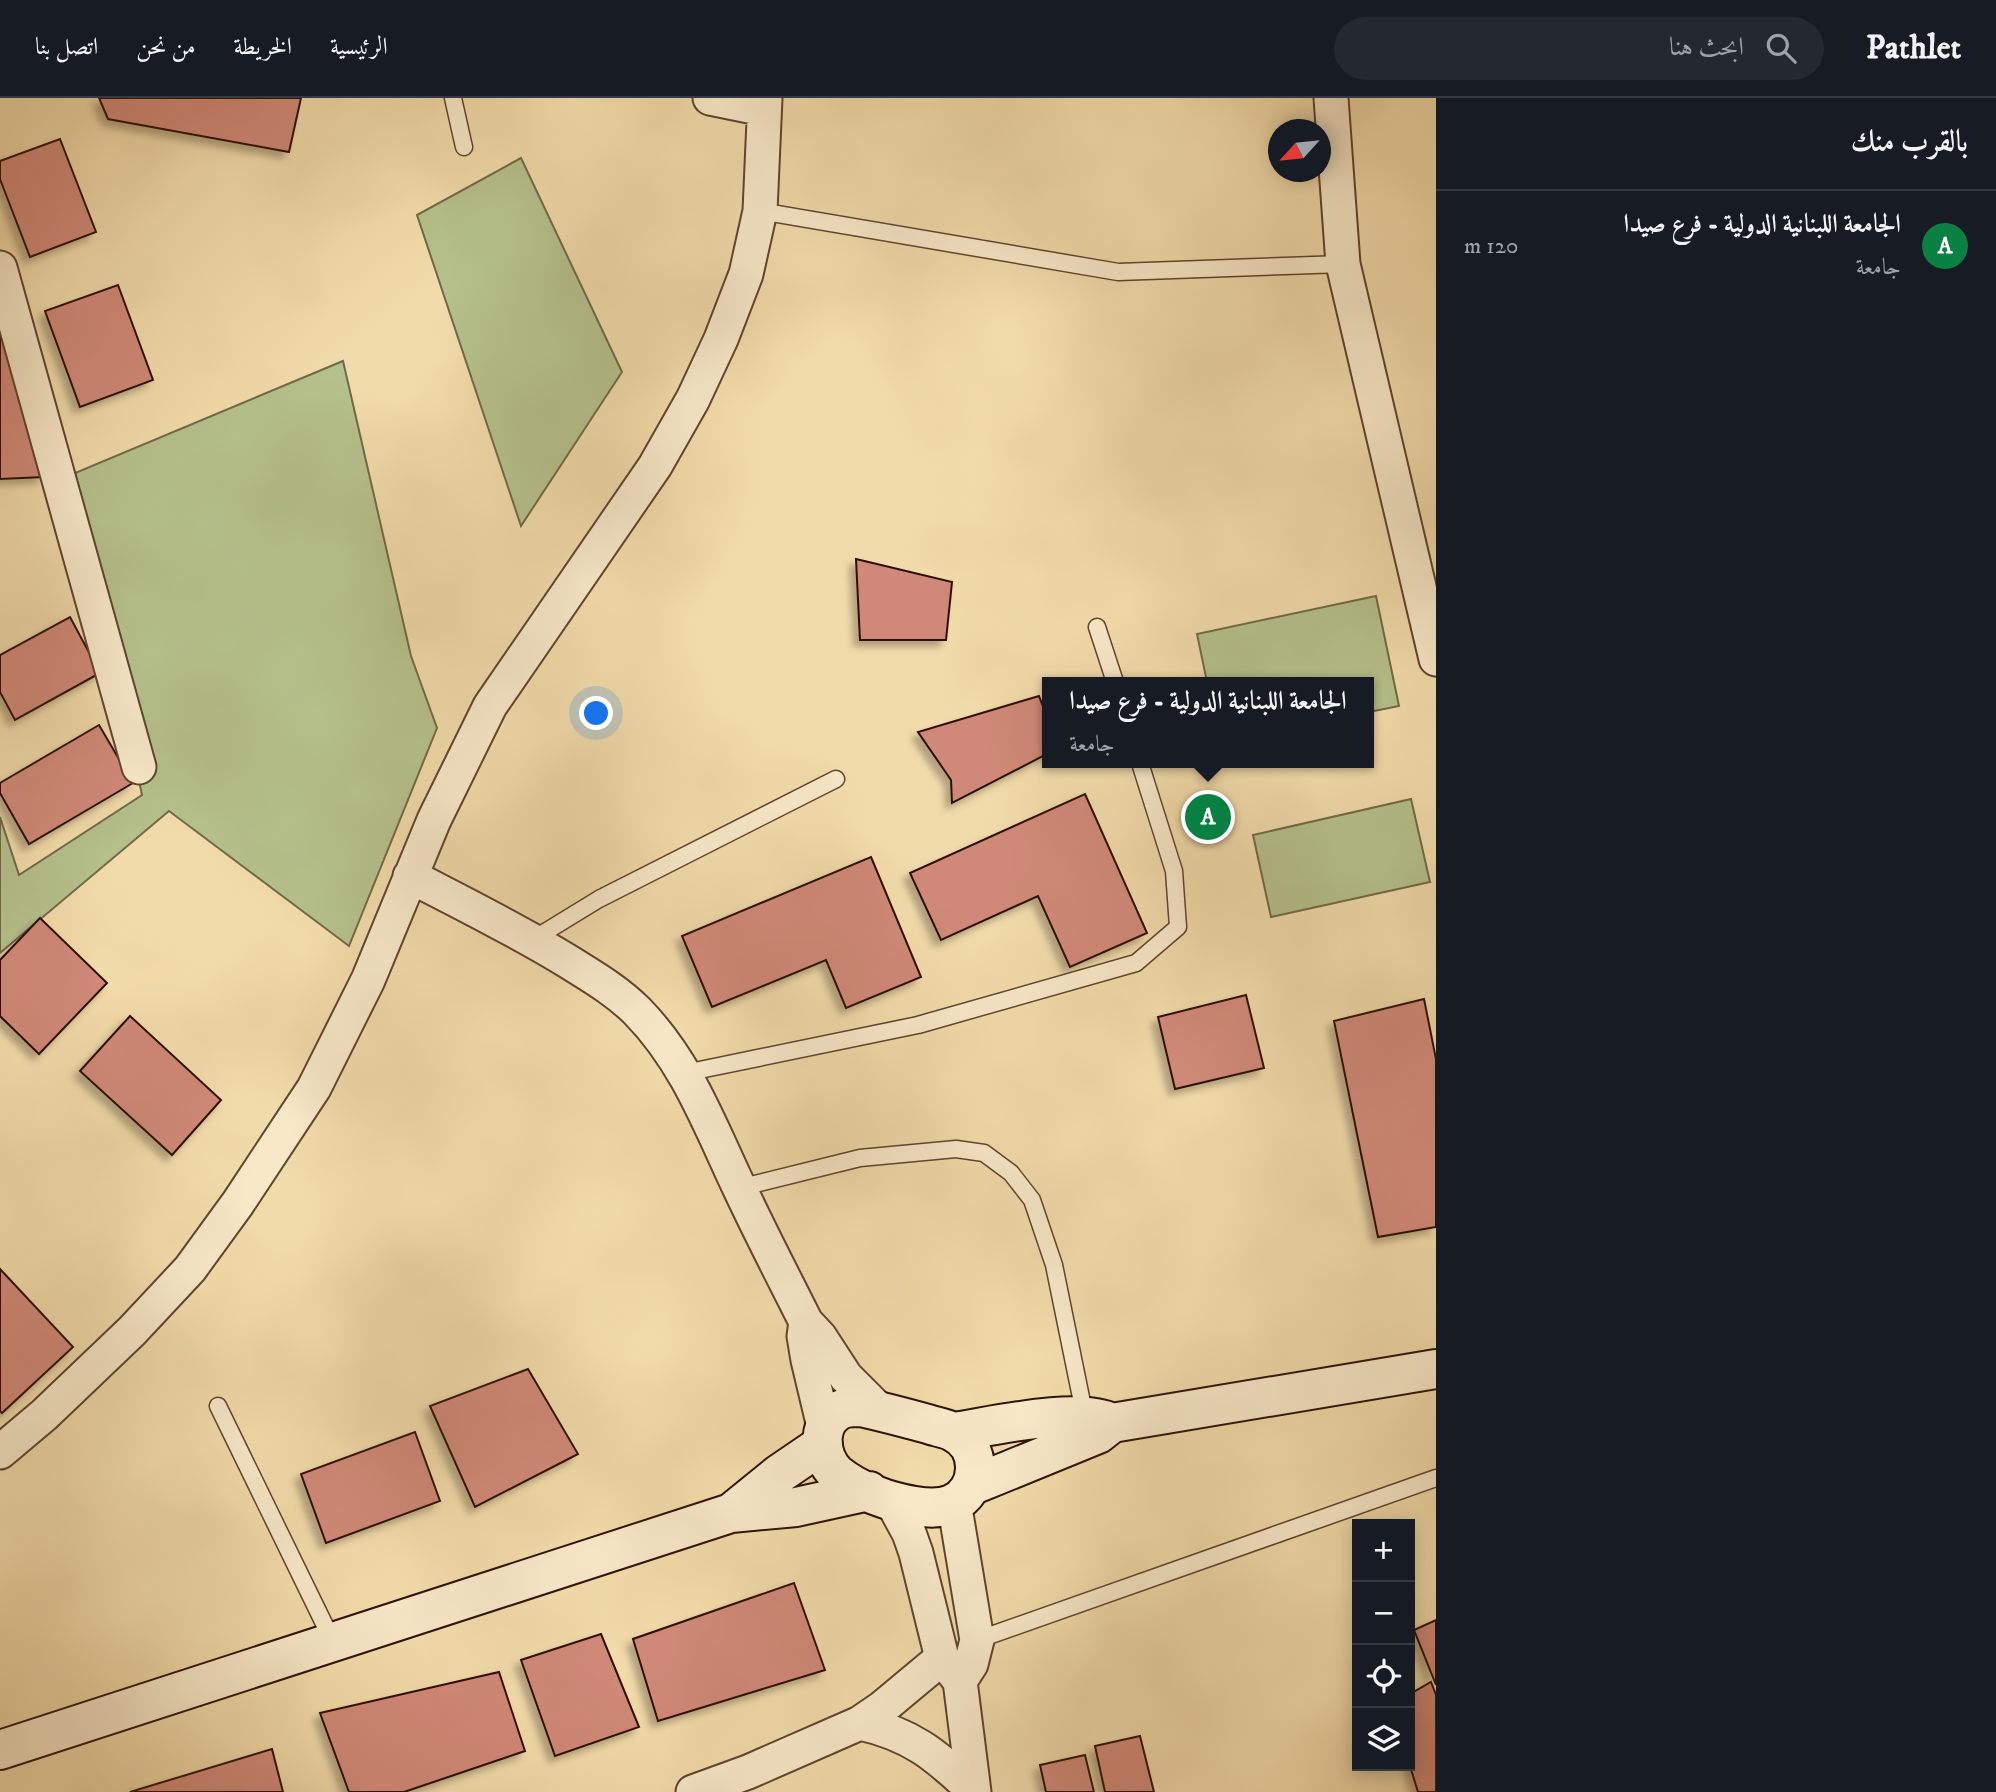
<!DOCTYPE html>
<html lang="ar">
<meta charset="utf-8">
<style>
:root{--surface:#171b24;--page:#242831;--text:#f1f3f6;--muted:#9ea1a6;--line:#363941;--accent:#0b8043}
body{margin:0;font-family:"IM FELL DW Pica",Amiri,serif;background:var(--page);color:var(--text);direction:rtl}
.controls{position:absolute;right:21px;bottom:21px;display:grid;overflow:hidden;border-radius:0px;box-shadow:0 4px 18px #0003}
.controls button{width:63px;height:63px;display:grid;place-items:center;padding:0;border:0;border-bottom:2px solid var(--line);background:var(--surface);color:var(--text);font:35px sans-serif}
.compass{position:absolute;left:1268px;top:21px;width:63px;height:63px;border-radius:50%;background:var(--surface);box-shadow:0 4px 18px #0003;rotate:243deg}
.you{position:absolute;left:597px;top:616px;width:24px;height:24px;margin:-18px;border:5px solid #fff;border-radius:50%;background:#1a73e8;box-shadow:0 0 0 10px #1a73e833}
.badge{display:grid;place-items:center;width:46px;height:46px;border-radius:50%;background:var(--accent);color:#fff;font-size:23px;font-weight:700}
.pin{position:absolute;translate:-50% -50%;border:4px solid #fff;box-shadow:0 2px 7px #0006}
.popup{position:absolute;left:1042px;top:579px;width:332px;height:91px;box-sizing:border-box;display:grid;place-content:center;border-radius:0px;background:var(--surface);filter:drop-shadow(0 2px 5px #0005);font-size:23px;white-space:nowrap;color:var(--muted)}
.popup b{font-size:26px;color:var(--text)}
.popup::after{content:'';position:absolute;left:50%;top:100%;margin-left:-14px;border:14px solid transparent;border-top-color:var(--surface)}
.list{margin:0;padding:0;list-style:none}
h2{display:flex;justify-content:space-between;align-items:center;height:91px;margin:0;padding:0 28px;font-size:30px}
h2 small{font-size:23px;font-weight:400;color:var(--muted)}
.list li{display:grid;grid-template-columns:46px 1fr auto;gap:21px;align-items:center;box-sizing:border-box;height:112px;padding:0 28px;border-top:2px solid var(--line)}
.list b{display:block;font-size:26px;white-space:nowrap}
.list p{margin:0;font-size:23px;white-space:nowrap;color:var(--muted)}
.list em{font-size:23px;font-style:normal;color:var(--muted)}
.icon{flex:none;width:38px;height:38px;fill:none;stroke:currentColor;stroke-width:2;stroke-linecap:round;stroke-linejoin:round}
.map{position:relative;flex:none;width:1436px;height:1694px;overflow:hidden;direction:ltr}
header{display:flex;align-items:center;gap:42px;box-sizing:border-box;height:98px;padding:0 35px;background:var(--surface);border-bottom:2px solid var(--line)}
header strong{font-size:33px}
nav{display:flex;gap:38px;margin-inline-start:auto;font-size:24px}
.search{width:490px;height:63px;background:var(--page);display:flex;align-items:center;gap:18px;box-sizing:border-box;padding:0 24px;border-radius:38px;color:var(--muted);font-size:26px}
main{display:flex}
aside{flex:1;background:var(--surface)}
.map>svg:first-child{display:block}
.green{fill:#b5c18c;stroke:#726948;stroke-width:2}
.building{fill:#d08978;stroke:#2e1105;stroke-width:2;filter:url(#shadow)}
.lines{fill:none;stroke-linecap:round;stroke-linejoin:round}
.lane-casing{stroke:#5f442e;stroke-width:19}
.street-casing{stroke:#5f442e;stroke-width:37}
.secondary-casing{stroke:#2e1105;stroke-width:42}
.lane{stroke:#f7e8c8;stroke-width:16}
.street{stroke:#f7e8c8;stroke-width:33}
.secondary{stroke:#f7e8c8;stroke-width:38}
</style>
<header>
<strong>Pathlet</strong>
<div class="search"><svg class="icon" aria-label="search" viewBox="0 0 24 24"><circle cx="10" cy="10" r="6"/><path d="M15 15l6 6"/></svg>ابحث هنا</div>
<nav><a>الرئيسية</a><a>الخريطة</a><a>من نحن</a><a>اتصل بنا</a></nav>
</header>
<main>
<aside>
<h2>بالقرب منك<small></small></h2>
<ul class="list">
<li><span class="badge">A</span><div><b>الجامعة اللبنانية الدولية - فرع صيدا</b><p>جامعة</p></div><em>120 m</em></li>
</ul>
</aside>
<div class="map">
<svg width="1436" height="1694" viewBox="0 0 1436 1694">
<defs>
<filter id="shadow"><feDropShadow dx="-6" dy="6" stdDeviation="3.5" flood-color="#0004"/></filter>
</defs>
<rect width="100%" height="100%" fill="#f2dbaa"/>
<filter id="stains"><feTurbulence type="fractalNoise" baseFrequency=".00286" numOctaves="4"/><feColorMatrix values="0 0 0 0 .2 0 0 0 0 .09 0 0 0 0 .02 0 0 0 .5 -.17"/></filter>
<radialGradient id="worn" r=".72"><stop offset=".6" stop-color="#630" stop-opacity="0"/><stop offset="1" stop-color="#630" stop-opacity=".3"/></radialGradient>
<!-- green -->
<path class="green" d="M521,60L622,274L521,428L417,117Z
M343,263L411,558L437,630L349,848L169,713L0,855V719L19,777L142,697L75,375Z
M1376,498L1399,608L1369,614V584H1207L1197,536Z
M1411,701L1430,784L1271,819L1253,737Z"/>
<!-- building -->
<path class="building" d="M99,0H301L289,54L108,21Z
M60,41L96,134L30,159L0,81V63Z
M118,187L153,282L80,309L45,213Z
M0,212L44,379L0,381Z
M856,461L952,484L946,542H860Z
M70,519L100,575L15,622L0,594V557Z
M1039,598L1047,619V656L952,705L951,682L918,634Z
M99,627L133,685L29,746L0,695V685Z
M1085,696L1147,835L1070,869L1038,798L941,842L910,775Z
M871,759L921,879L846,910L826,862L712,909L682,838Z
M40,820L107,885L39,956L0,918V862Z
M1246,897L1264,970L1175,991L1158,919Z
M1424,901L1436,961V1129L1378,1139L1334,923Z
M130,918L221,1002L172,1057L80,973Z
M0,1171L73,1249L2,1315L0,1313Z
M528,1271L578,1356L475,1409L430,1308Z
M415,1334L440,1403L326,1445L301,1376Z
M794,1485L825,1572L658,1623L633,1541Z
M1436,1522V1587L1414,1532Z
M601,1536L639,1629L555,1658L521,1562Z
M499,1574L525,1653L404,1694H349L320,1615Z
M1431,1584L1436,1597V1694H1418L1410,1668V1596Z
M1140,1638L1154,1694H1105L1095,1648Z
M272,1651L283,1694H130Z
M1085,1657L1094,1694H1046L1040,1667Z"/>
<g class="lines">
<defs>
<path id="lane" d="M453,0L464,49
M760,113L1118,174L1343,166
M1097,529L1115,584
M532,842L599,801L836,681
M685,975L918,927L1136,865L1178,829L1174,773L1140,665
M739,1090L860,1060L956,1051L984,1055L1011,1075L1032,1102L1054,1167L1085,1319
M218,1308L333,1544
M977,1542L1436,1380"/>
<path id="street" d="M710,0L764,11
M1331,0L1343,166L1436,561
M0,170L139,669
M410,778C464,806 517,832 569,864C593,879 617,893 637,913C687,964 710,1028 740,1091C761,1136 784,1180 806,1224L820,1239L846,1279L880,1313
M806,1224L804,1238L808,1262L824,1329
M0,1354L44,1317L132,1233L190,1171L238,1105L314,990L368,882L434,722L490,608L655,368L693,301L721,241L746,176L760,113L765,0
M891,1402L909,1435L916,1455L942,1560L960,1583L974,1694
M954,1404L977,1542L971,1566L960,1583
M860,1625C911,1636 936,1657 973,1692
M693,1694L748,1674L860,1625L882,1610L942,1560"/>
<path id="secondary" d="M861,1309C883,1314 906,1320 928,1326C936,1329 946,1330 953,1334C983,1349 982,1392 952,1406C940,1411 928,1410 915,1408C889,1404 858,1393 837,1376C817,1358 816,1319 845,1310C850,1309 856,1309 861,1309Z
M954,1334C994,1328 1078,1308 1112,1325
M973,1387L1098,1336L1112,1325L1436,1271
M731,1415L779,1376L823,1346
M0,1652L731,1415L796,1409L869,1393"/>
</defs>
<!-- lane casing -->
<use href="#lane" class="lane-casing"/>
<!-- street casing -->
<use href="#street" class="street-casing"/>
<!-- secondary casing -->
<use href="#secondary" class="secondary-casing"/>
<!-- lane -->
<use href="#lane" class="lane"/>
<!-- street -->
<use href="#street" class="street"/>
<!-- secondary -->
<use href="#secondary" class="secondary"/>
</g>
<rect width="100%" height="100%" filter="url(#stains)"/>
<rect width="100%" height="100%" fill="url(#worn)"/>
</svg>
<div class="controls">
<button>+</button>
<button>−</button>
<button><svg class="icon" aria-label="locate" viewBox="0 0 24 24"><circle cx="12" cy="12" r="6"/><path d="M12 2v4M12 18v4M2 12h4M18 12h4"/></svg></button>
<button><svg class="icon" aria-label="layers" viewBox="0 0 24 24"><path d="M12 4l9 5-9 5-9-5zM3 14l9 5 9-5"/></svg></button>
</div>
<svg class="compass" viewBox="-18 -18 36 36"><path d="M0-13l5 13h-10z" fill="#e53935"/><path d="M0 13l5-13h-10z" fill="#9ea1a6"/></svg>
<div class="you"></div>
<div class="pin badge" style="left:1208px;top:719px">A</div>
<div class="popup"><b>الجامعة اللبنانية الدولية - فرع صيدا</b>جامعة</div>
</div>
</main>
